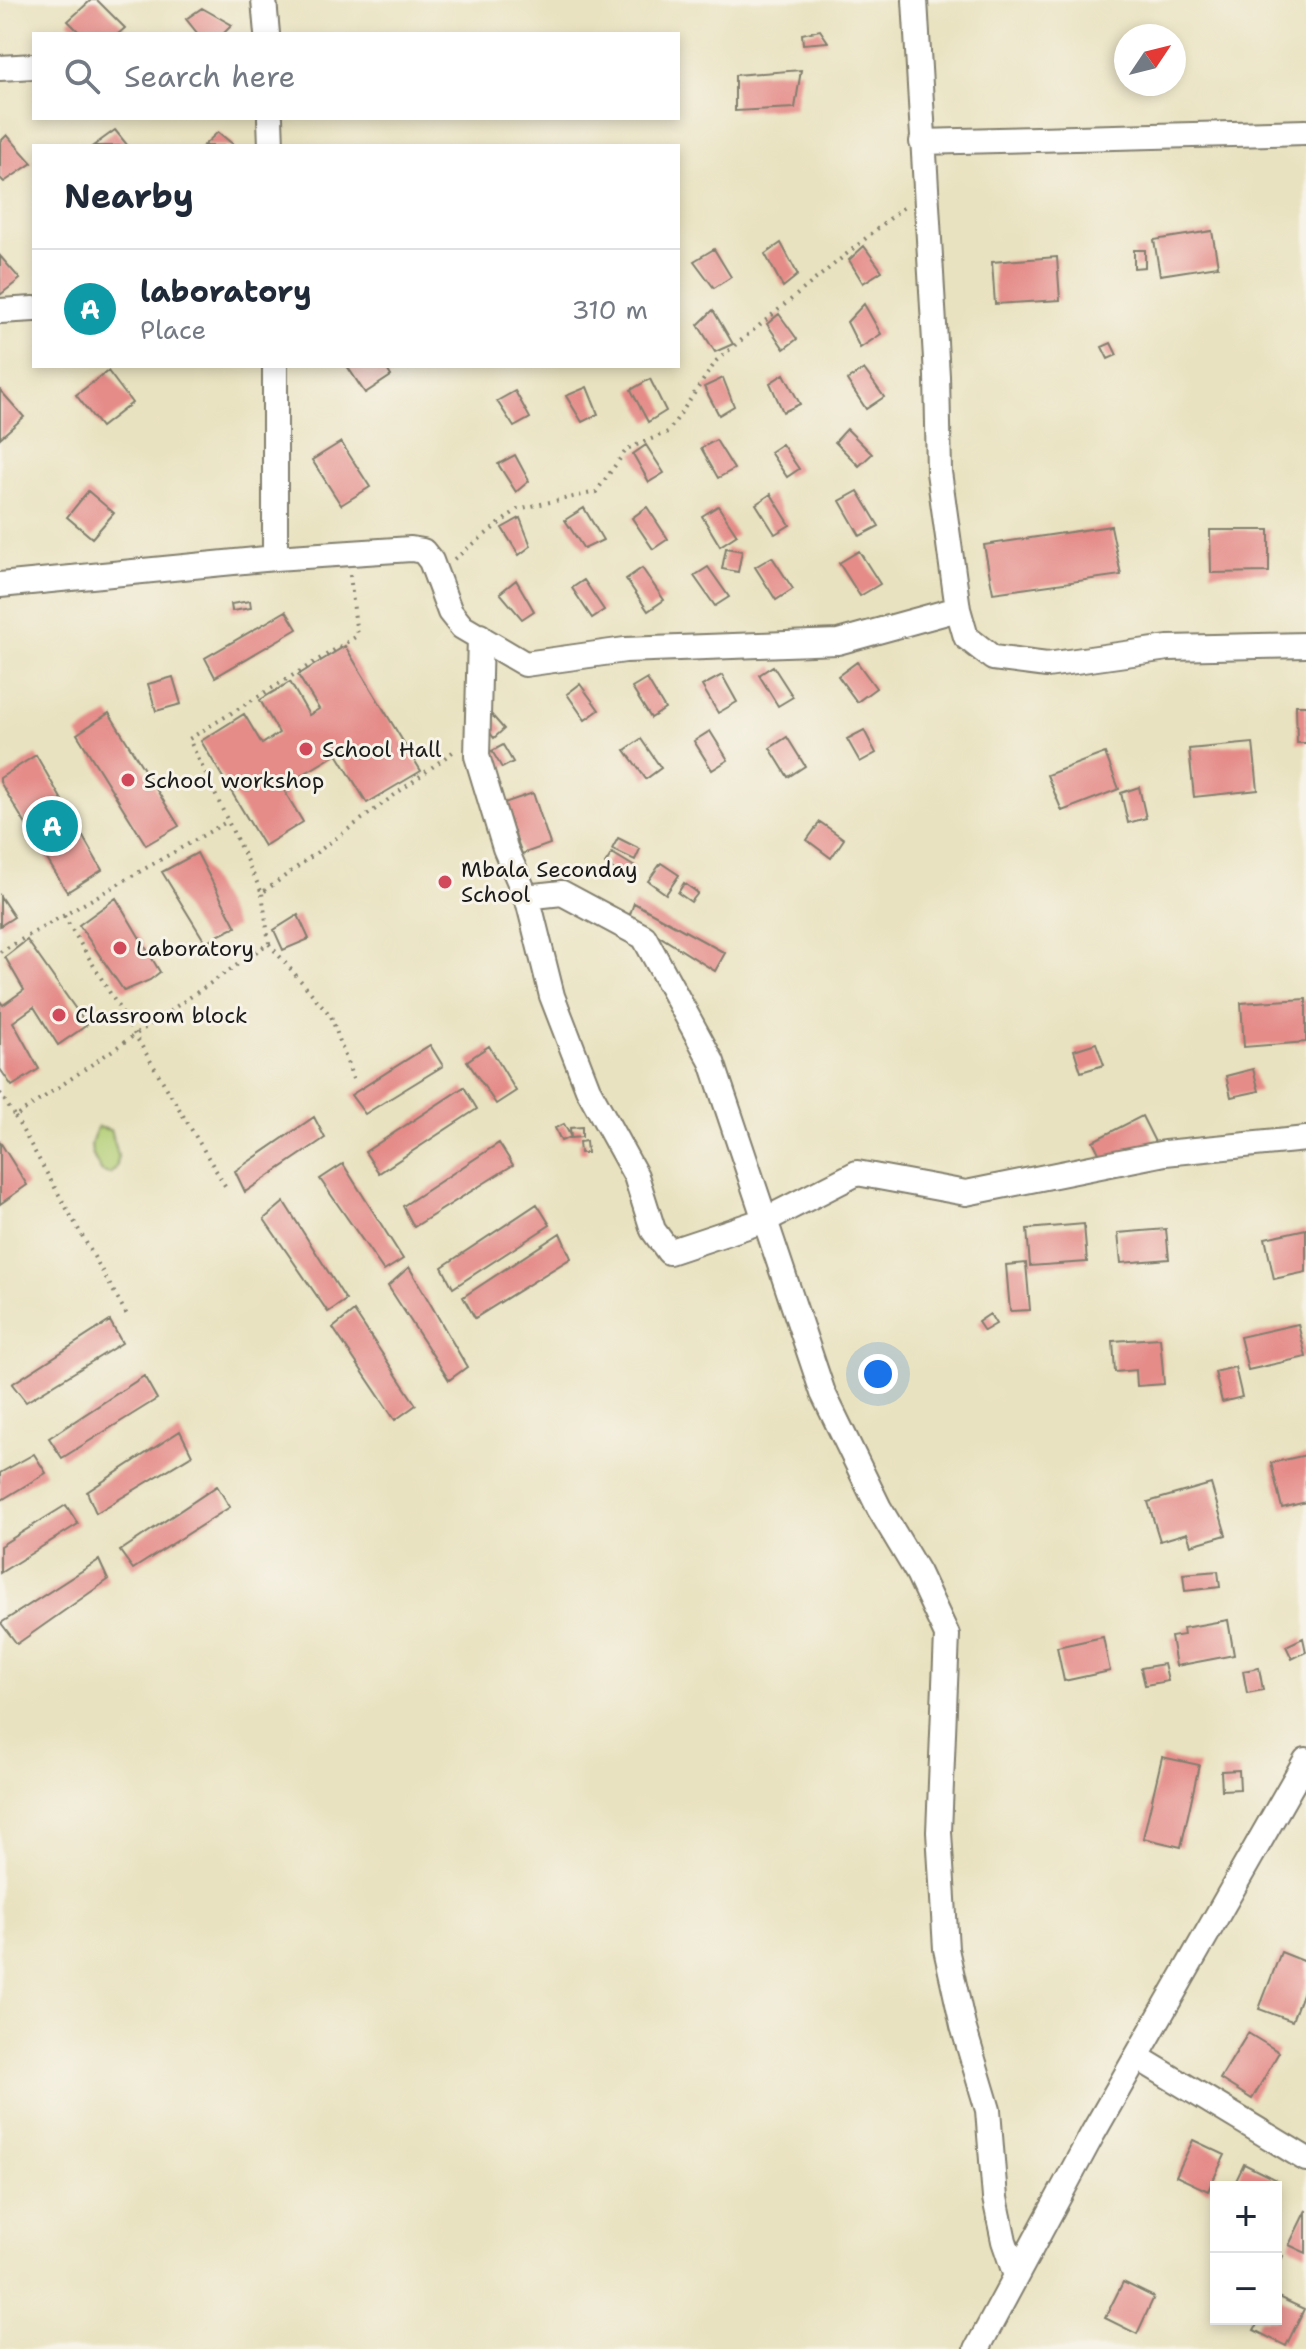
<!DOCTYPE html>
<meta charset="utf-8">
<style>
:root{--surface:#fff;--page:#f6f6f7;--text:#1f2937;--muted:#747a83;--line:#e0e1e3;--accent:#d1495b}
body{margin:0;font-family:"Shantell Sans",sans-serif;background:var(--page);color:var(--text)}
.controls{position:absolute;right:24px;bottom:24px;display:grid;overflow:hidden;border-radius:0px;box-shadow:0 4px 12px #0003}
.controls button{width:72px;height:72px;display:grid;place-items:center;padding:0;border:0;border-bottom:2px solid var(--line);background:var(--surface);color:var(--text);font:40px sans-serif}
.compass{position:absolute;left:1114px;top:24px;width:72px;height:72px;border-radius:50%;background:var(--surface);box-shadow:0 4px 12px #0003;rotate:55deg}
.you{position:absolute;left:878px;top:1374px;width:28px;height:28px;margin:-20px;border:6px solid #fff;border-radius:50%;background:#1a73e8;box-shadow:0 0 0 12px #1a73e833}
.badge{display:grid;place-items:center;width:52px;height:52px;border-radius:50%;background:var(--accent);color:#fff;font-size:26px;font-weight:700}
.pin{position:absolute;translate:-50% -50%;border:4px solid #fff;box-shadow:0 2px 8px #0006}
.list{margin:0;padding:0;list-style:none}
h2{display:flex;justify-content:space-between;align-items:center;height:104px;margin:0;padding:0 32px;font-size:34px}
h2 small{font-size:26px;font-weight:400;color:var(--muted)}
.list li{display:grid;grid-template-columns:52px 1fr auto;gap:24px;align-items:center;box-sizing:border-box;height:120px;padding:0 32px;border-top:2px solid var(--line)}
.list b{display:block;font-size:30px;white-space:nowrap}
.list p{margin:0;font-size:26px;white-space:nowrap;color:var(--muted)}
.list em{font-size:26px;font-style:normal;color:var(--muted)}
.icon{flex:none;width:44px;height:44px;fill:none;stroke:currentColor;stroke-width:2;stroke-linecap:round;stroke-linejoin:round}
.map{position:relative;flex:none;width:1306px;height:2349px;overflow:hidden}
.search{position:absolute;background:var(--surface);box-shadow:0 4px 12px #0003;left:32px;top:32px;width:648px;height:88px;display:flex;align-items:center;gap:20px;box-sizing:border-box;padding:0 28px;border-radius:0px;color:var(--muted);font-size:30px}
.panel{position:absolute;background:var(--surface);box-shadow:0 4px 12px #0003;left:32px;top:144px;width:648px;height:224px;border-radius:0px}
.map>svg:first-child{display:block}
.green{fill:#b2ce74;stroke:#677548;stroke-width:2}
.building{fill:#e58c89}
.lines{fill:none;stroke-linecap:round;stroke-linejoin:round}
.minor-casing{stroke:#827f6e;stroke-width:28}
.path{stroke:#827f6e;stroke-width:4;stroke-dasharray:2 6;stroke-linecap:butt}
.minor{stroke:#fff;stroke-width:24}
.poi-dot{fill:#d1495b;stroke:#f7f3e8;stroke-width:3}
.labels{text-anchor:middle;stroke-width:6;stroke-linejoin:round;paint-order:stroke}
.poi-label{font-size:22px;fill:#1c1c1c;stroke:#f7f3e8;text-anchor:start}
</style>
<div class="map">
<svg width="1306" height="2349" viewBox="0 0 1306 2349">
<rect width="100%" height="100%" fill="#f7f3e8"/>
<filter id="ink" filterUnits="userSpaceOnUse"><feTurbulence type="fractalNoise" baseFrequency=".0125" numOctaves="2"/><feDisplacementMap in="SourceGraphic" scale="16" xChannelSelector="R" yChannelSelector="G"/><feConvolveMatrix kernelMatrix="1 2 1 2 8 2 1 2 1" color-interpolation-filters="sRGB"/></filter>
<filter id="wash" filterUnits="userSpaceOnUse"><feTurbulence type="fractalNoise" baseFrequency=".006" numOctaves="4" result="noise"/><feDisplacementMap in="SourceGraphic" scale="32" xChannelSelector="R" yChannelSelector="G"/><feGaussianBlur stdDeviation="1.8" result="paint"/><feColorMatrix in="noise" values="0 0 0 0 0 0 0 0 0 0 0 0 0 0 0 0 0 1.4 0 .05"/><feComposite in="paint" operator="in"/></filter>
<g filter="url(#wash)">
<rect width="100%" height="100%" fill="#e9e2c0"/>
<!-- green -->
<path class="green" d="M98,1127L110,1130C115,1144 125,1164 110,1174L102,1172C90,1153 87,1146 98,1127Z"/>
<g id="blocks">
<!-- building -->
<path class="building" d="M91,0H97L125,28L118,34H81L68,21Z
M202,8L232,25L223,34H198L186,19Z
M820,30L828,42L803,44L802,34Z
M801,70L795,108L735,111V75Z
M115,130L128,146H93Z
M218,132L235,146H203Z
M7,135L32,163L4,182L0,178V142Z
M1212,231L1218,266L1160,275L1154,240Z
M781,243L798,275L783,287L765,254Z
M864,246L882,271L863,283L849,260Z
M714,249L731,277L714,288L694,261Z
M1134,250H1145V267L1134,268Z
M0,256L20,279L0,295Z
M1057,257L1060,300L995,304L992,262Z
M864,304L881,334L860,348L847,322Z
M713,310L733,344L715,352L698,325Z
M779,314L797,339L784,349L767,324Z
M1111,343L1117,355L1108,359L1102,347Z
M347,366H385L391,376L365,393Z
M864,369L884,397L866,409L847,380Z
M108,371L132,403L101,427L76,395Z
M784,374L800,404L783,412L770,383Z
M723,378L734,406L719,415L704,387Z
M650,379L666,411L648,422L631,390Z
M587,387L598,414L582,422L566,396Z
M0,390L24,417L0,438Z
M515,391L530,418L514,427L497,401Z
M847,429L872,454L859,466L835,442Z
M716,440L734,469L718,478L701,448Z
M341,442L370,487L341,505L312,460Z
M782,444L799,469L787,477L770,452Z
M646,445L664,473L649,482L633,454Z
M515,455L529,481L516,492L498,464Z
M88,491L114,513L92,538L67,517Z
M858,491L879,526L860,536L840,501Z
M771,494L790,525L775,534L756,504Z
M718,506L737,535L720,546L702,516Z
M647,507L668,539L653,549L632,518Z
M584,508L603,540L584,549L565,520Z
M520,518L531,546L519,555L502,528Z
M1111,526L1121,575L993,593L984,545Z
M1210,530H1269V572L1211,573Z
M726,548L742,551L738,572L722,569Z
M859,551L880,584L860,596L839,563Z
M772,557L793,589L776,600L755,567Z
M708,567L729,597L715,606L694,576Z
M642,568L664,600L648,611L626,579Z
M516,580L534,611L522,619L500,593Z
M584,580L604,610L592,618L572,588Z
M250,601L251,608L232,611L231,604Z
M286,611L297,629L215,677L205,658Z
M345,646L421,771L367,803L337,754L282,787L303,822L264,846L201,741L244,714L262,744L279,733L260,700L290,682L309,715L319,709L298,675Z
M857,662L876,688L857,702L838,676Z
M773,666L793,697L778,706L759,675Z
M722,675L737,702L718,713L702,686Z
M173,677L181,704L156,711L148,684Z
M647,679L665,709L651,718L632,688Z
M580,684L599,710L585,720L567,694Z
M1296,705H1306V743H1297Z
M109,713L179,826L146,845L77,734Z
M490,713L504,729L494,738L481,721Z
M864,730L876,753L860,762L847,739Z
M710,731L728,760L712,770L694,741Z
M787,737L805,766L788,777L770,748Z
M641,739L661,768L646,779L625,750Z
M1253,743L1258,790L1194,797L1189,749Z
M503,745L513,762L502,768L492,751Z
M1105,753L1119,789L1062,811L1047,775Z
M36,755L102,870L67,892L0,782V778Z
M1139,787L1146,818L1128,823L1121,793Z
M533,793L550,844L522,854L504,803Z
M820,822L844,839L831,858L807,840Z
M618,838L640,849L635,860L612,849Z
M197,853L236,927L205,942L162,872Z
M612,853L635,867L628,878L605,864Z
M661,863L679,875L666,894L648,881Z
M684,883L698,893L691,902L678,893Z
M0,896L14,917L0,926Z
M116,898L160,972L150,980L124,991L79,925Z
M634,903L725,953L715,971L629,917Z
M298,915L309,939L283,950L274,930Z
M27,940L87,1025L58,1045L34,1007L13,1022L39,1069L12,1086L0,1069V1001L3,1005L24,990L5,957Z
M1306,999V1042L1244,1047L1241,1003Z
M1096,1043L1104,1065L1081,1072L1074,1050Z
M430,1045L443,1066L365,1114L351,1095Z
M489,1046L516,1091L496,1104L467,1061Z
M1253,1069L1259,1091L1231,1097L1226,1076Z
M464,1087L477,1109L379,1173L365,1152Z
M1142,1116L1159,1150L1110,1175L1093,1141Z
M314,1117L325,1138L245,1192L235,1171Z
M564,1124L571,1137L561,1141L555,1128Z
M582,1127V1137L571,1138L570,1128Z
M586,1141L587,1153H580L579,1142Z
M0,1142L27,1185L0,1204Z
M499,1143L513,1165L414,1227L403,1206Z
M343,1164L403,1259L384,1271L320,1179Z
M284,1202L346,1300L328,1312L264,1219Z
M537,1204L550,1225L453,1288L442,1267Z
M1084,1224L1087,1262L1030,1266L1027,1229Z
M1166,1229L1169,1259L1121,1263L1118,1233Z
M1306,1229V1272L1274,1279L1265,1238Z
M560,1233L571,1258L475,1318L463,1297Z
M1026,1263L1030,1310L1010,1311L1006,1265Z
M409,1267L467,1367L449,1380L388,1286Z
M354,1311L416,1405L395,1420L333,1328Z
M990,1314L996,1324L984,1331L978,1322Z
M110,1321L122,1343L26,1402L12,1384Z
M1298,1324L1306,1357L1248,1370L1240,1337Z
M1160,1338L1164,1384L1137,1386L1136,1370L1115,1372L1113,1341Z
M1235,1367L1242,1397L1222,1402L1215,1372Z
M144,1376L157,1399L62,1458L49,1438Z
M180,1431L192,1455L96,1513L87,1492Z
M34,1454L46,1473L0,1501V1473Z
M1306,1455V1502L1282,1508L1271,1463Z
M1211,1484L1226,1535L1191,1545L1187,1533L1160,1541L1148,1502Z
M217,1486L230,1507L133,1569L120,1551Z
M66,1505L78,1524L0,1573V1546Z
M99,1560L108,1580L17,1644L1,1623Z
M1218,1571L1220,1587L1185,1591L1183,1574Z
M1228,1620L1234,1655L1176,1666L1171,1637L1184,1635L1183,1628Z
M1103,1637L1110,1671L1064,1681L1057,1647Z
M1303,1638L1306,1652L1292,1659L1286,1646Z
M1164,1664L1168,1681L1145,1685L1141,1668Z
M1259,1668L1263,1690L1247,1693L1243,1671Z
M1162,1757L1199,1765L1181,1847L1143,1838Z
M1239,1770L1240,1789L1222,1790L1221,1771Z
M1281,1952L1306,1962V1983L1292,2021L1259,2009Z
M1248,2033L1279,2052L1252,2099L1220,2079Z
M1193,2140L1225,2155L1208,2191L1176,2176Z
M1244,2164L1276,2180L1272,2187H1233Z
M1306,2210V2253L1289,2245Z
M1276,2253L1283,2256L1276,2271Z
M1123,2282L1154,2297L1137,2334L1105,2318Z
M1276,2296L1304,2309L1286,2346L1254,2330L1260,2319H1276Z"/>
</g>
</g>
<g filter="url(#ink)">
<use href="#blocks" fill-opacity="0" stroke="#827f6e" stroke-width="2"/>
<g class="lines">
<defs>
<path id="minor" d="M264,0L267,34
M915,0L937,376L939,472L958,609L966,637L993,658L1047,665L1168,648L1306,645
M0,68L34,66
M270,118L271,146
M922,142L1306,132
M0,311L34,309
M275,558V366
M0,585L275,558L411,549L423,551L431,561L450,612L462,627L525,664L625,650L838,642L958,609
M480,636L477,756L505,848L529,904L552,996L588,1089L636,1176L653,1230L669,1252L765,1220L823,1393L879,1508L918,1573L947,1635L939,1832L946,1949L963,2026L988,2110L995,2198L1004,2241L1016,2276
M525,897L562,893L644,937L712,1062L765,1220L857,1173L966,1193L1165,1153L1306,1139
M1137,2057L1306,2159
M977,2349L1093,2133L1306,1760"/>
</defs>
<!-- minor casing -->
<use href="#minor" class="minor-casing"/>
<!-- path -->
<path class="path" d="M454,559L518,509L596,492L627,449L668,432L717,360L904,207
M350,575L357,636L189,739L262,893L454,751
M64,916L227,1189
M269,944L331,1016L353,1079
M0,952L228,821
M0,1093L15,1117L269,943L262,893
M15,1117L127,1315"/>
<!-- minor -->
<use href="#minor" class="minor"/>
</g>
</g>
<!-- markers -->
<g class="poi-dot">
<circle cx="306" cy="749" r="8"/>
<circle cx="128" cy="780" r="8"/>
<circle cx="445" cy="882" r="8"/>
<circle cx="120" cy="948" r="8"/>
<circle cx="59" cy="1015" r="8"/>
</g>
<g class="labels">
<!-- poi labels -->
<g class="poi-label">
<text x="322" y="757">School Hall</text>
<text x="144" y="788">School workshop</text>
<text x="461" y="877">Mbala Seconday<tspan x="461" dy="25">School</tspan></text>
<text x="136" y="956">Laboratory</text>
<text x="75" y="1023">Classroom block</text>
</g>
</g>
</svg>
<div class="controls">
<button>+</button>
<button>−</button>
</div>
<svg class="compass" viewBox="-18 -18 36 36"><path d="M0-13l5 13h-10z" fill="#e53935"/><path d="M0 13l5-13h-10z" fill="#747a83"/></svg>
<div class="you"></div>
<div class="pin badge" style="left:52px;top:826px;background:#0f9aa8">A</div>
<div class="search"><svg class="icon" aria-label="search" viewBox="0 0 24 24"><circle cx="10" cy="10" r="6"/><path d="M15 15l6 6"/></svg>Search here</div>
<section class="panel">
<h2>Nearby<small></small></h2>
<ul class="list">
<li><span class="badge" style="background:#0f9aa8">A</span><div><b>laboratory</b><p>Place</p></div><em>310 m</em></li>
</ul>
</section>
</div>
